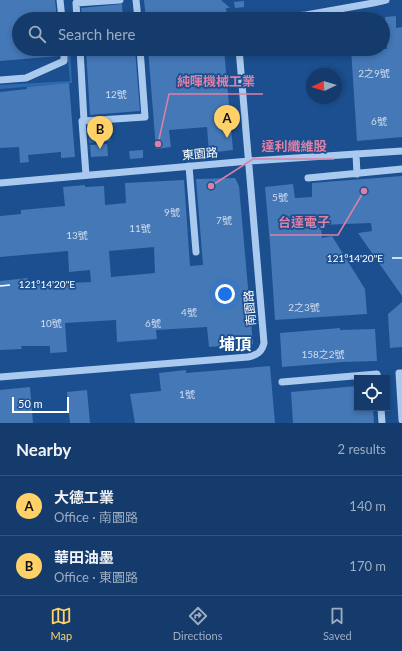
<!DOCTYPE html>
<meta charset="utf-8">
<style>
:root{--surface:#143b6b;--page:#214673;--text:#f1f3f6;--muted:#9dadc1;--line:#33557e;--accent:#ffd166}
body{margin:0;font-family:Lato,"Noto Sans TC",sans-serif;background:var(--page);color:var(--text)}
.controls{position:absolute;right:12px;bottom:12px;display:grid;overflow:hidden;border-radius:0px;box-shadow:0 2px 6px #0003}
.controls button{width:36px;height:36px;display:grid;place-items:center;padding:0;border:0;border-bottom:1px solid var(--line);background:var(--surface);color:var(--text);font:20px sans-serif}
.compass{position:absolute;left:306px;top:68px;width:36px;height:36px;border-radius:50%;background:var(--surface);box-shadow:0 2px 6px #0003;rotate:266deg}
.scale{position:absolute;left:12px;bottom:10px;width:57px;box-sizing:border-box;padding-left:4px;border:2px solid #fff;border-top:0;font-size:11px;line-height:14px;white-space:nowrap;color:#fff;-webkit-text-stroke:3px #1b4f8f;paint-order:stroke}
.you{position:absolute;left:225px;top:294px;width:14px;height:14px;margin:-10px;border:3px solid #fff;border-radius:50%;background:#1a73e8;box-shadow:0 0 0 6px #1a73e833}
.badge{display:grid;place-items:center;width:26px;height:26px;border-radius:50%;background:var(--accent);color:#111;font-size:13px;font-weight:700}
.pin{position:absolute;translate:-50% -33px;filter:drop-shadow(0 1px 2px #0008)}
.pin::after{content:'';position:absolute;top:21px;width:14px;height:12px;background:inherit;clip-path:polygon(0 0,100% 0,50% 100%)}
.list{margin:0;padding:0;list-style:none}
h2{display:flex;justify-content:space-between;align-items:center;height:52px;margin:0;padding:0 16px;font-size:17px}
h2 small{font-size:13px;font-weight:400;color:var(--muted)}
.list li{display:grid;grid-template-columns:26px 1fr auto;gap:12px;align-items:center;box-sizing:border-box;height:60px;padding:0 16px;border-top:1px solid var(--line)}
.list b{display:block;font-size:15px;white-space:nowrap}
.list p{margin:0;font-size:13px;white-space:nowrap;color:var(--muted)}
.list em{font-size:13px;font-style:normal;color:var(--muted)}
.icon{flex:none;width:22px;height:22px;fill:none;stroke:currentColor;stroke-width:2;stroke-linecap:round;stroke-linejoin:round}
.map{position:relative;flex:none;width:402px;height:423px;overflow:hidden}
.search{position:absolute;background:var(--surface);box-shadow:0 2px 6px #0003;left:12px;right:12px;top:12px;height:44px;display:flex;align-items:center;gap:10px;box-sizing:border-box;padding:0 14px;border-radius:22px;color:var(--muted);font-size:15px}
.sheet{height:172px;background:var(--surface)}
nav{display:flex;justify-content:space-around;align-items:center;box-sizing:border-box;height:56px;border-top:1px solid var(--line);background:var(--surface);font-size:11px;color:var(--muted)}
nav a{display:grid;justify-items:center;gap:2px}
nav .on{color:var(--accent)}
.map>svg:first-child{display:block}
.green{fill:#2e69ad}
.building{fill:#4478b7;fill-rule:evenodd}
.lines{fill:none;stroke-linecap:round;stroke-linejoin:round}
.minor{stroke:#a9c9ee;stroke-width:7}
.ticks{fill:none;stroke:#fff;stroke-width:1.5}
.labels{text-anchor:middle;stroke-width:3.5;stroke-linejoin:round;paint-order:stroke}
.number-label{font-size:10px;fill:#d0dded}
.street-label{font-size:12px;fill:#fff;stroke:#1b4f8f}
.district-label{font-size:16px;font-weight:bold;fill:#fff;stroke:#1b4f8f}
.ticks-label{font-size:10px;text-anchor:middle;fill:#fff;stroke:#1b4f8f;stroke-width:3.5;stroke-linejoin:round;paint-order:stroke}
.leader{fill:none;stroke:#dd80a5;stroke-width:1.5}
.callout-dot{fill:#dd80a5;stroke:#1b4f8f;stroke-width:1.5}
.callout-label{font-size:13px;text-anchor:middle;font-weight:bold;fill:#dd80a5;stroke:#1b4f8f;stroke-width:3.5;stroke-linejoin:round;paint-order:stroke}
</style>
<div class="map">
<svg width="402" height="423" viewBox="0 0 402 423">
<rect width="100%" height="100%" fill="#1b4f8f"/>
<!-- green -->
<path class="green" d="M67,49H70L72,83L0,89V85L70,81Z
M110,126L111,141L89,143L88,130L90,128Z"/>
<!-- building -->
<path class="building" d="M0,0H55L57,19H19V49H59V56L0,61Z
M144,0H221L230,8H226L227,14L224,19H146Z
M244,1V7L235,8L234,2Z
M122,4L123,19H82L81,8Z
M396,16V28L402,27V137L357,141L351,49H387L385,17Z
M93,49H135L140,111L90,115L86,50Z
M148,49H204V50L224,49L233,150L209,153L207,127L169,130L171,147L156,149Z
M69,83L75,157L61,158V152L28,155L29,162L20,163L19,147L0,148V92L27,89V87Z
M107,144L108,156L91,157L90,145Z
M143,150V158L130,159L129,151Z
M402,176V296L358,233L372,231L371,223L321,225L322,238L332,236L365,289L367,314L275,320L270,244L265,187L293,184L295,198L312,197V183Z
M235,178L239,186L253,344L209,347L207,327L156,330L157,339L117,342L116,320L65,323L67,352L50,353V346H21L22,349L0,350V281L28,278V285L91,282L90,270L69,272L68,251L0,257V216L21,214V210L65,206L63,187L85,185V187L104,186L105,205L126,203L125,183L184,180L190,266L203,265L196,179ZM154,247L155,273L111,277L109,251Z
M402,302V347L390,348L388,314Z
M340,328V330L375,329L377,361L343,362L282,367L280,333Z
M270,366L275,423H135L130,394L161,391L159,373L186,370V373Z
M357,386V408H373L374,423H293L291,392Z
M30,387L33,423H0V390Z
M87,390L90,423H70L67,392Z"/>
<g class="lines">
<!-- minor -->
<path class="minor" d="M60,0L62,19
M136,0L138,19
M77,19L76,3L120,0
M255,19L306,15L373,3L386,0
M80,49L84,121H82L86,175
M0,80L26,78L64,61V49
M84,121L145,117L140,49
M356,154L357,174
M189,166L196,252
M308,178L402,169
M0,183L249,161L402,151
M402,373H399L402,420
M0,377L248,357C257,355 262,352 264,343L239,49
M282,382L377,374L378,378
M381,408L382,423"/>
</g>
<!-- ticks -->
<path class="ticks" d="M392,258H402M0,286L10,285"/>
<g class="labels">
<!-- number labels -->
<g class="number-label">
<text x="374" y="77">2之9號</text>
<text x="116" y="98">12號</text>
<text x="379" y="125">6號</text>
<text x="280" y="201">5號</text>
<text x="172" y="216">9號</text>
<text x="224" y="224">7號</text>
<text x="140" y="232">11號</text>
<text x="77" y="239">13號</text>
<text x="304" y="311">2之3號</text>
<text x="189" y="316">4號</text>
<text x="51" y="327">10號</text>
<text x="153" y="327">6號</text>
<text x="323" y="358">158之2號</text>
<text x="187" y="398">1號</text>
</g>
<!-- street labels -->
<g class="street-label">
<text transform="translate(200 154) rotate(-5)" y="4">東園路</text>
<text transform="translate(250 308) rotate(-95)" y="4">南園路</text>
</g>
<!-- district labels -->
<g class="district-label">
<text x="235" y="350">埔頂</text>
</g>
</g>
<g class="ticks-label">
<text x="355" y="262">121°14'20"E</text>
<text x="47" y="288">121°14'20"E</text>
</g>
<!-- callouts -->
<path class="leader" d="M158 144L169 94H263M211 186L253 159H334M364 191L338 235H270"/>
<g class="callout-dot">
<circle cx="158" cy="144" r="4"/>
<circle cx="211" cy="186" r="4"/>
<circle cx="364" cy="191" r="4"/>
</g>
<g class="callout-label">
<text x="216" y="86">純暉機械工業</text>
<text x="294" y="151">達利纖維股</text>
<text x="304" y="227">台達電子</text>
</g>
</svg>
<div class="controls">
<button><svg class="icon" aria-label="locate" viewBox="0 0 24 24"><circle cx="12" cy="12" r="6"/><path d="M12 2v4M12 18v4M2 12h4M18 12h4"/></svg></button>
</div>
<svg class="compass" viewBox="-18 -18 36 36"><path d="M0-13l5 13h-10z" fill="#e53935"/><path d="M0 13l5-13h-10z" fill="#9dadc1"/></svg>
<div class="scale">50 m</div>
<div class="you"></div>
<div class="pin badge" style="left:227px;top:138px">A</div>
<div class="pin badge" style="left:100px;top:149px">B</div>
<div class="search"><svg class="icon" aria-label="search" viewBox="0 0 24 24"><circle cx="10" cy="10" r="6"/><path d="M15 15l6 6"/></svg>Search here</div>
</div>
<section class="sheet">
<h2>Nearby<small>2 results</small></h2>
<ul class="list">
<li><span class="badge">A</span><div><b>大德工業</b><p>Office · 南園路</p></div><em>140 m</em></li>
<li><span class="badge">B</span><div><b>華田油墨</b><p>Office · 東園路</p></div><em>170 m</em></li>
</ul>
</section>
<nav>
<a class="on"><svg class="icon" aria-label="map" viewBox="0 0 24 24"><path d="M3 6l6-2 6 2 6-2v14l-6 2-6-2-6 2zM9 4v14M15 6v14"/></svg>Map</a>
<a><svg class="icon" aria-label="directions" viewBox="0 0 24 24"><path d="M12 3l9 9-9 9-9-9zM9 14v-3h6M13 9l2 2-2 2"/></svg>Directions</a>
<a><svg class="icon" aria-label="saved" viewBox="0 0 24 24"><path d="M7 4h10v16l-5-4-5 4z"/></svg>Saved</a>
</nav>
